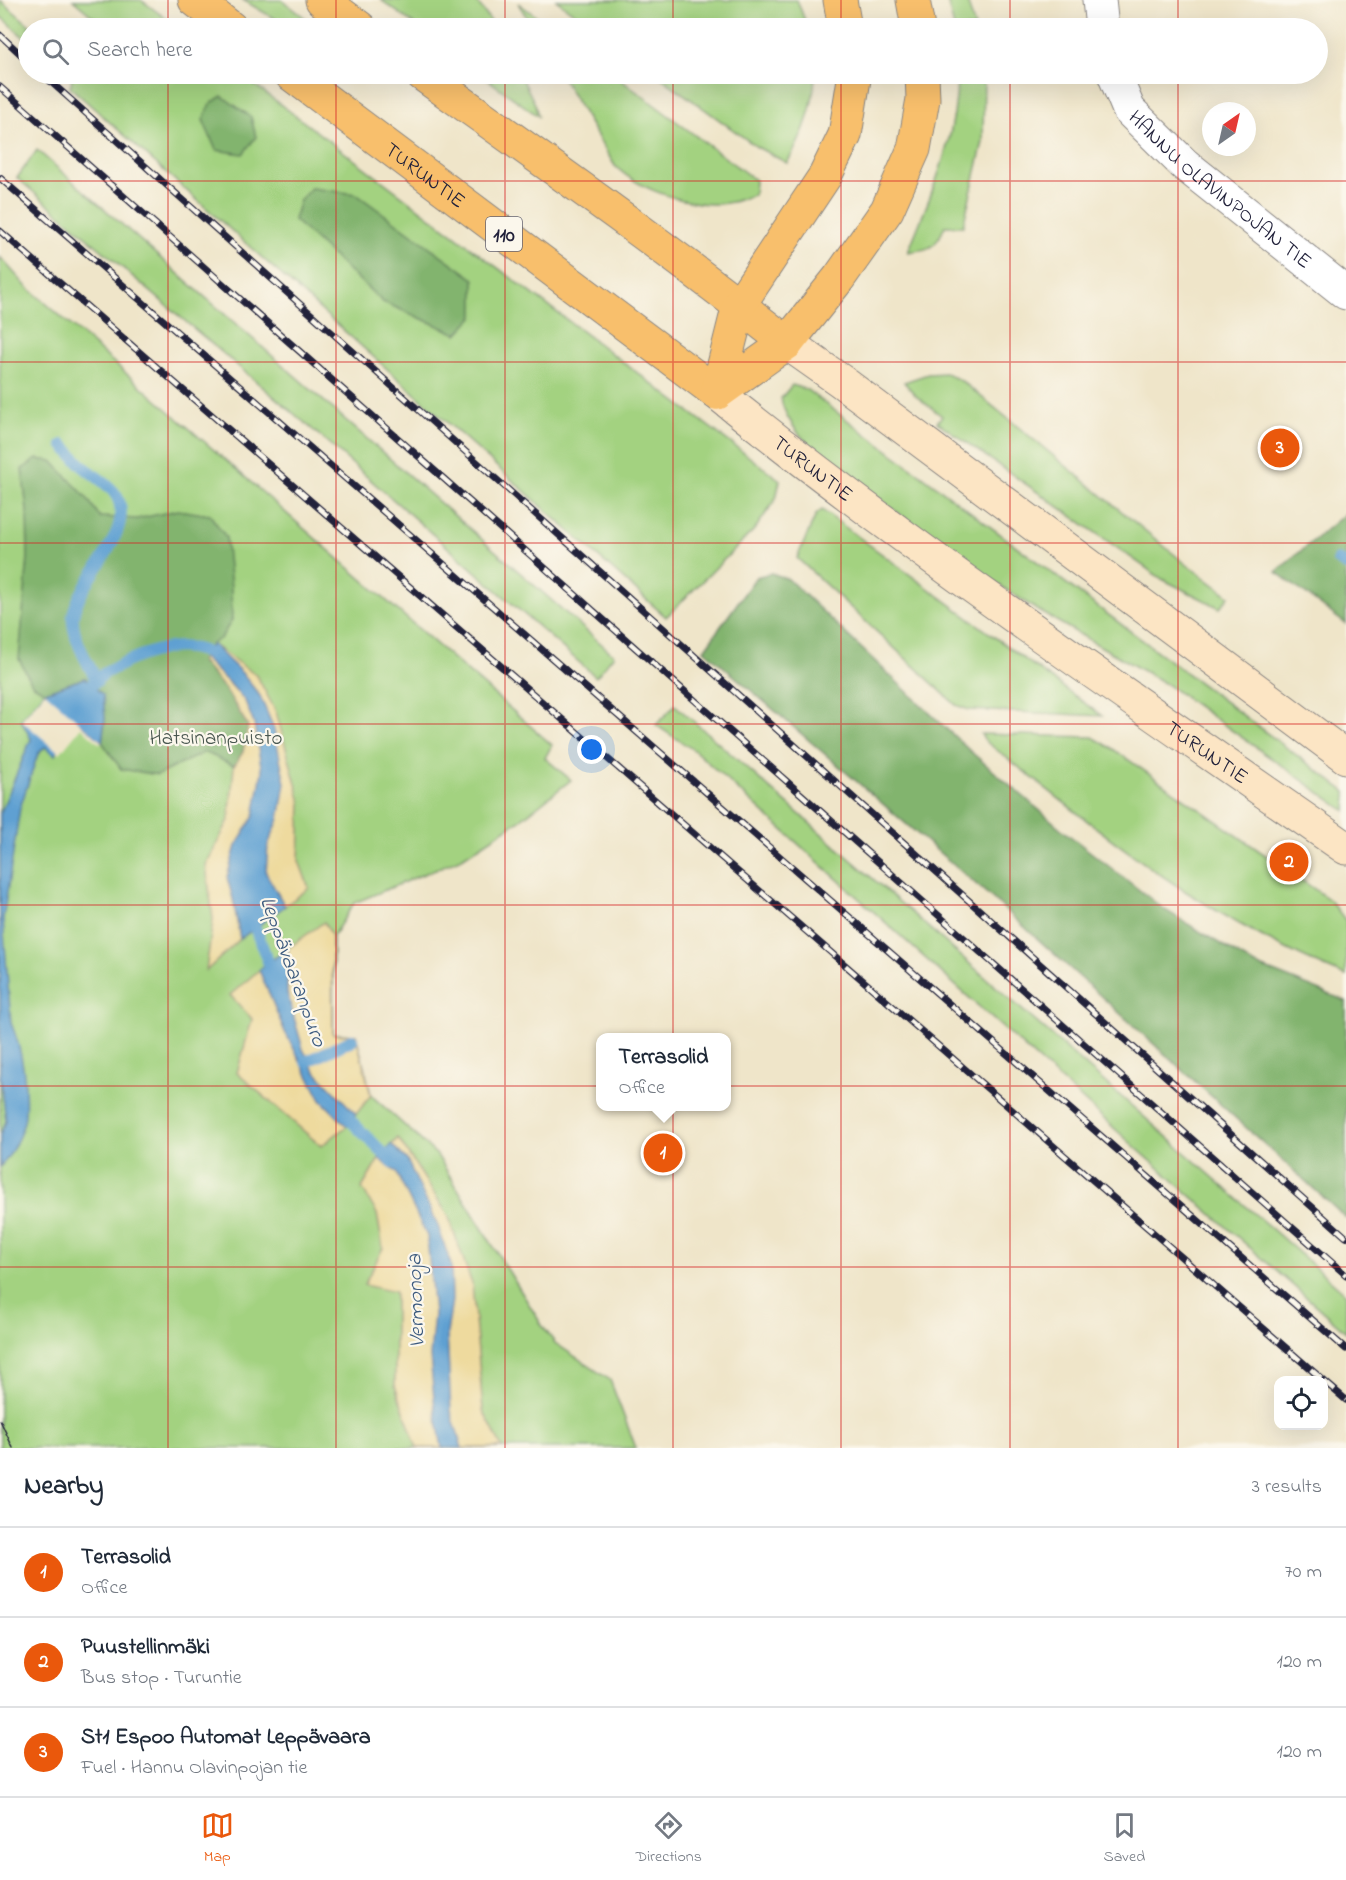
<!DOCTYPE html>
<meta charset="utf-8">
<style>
:root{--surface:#fff;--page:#f6f6f7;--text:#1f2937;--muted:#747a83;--line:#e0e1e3;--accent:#ea580c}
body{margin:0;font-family:"Indie Flower",sans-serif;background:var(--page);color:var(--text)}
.controls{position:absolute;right:18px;bottom:18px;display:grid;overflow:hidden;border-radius:12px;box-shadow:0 6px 24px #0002}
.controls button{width:54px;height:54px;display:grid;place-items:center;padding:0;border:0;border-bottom:2px solid var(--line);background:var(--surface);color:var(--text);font:30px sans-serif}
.compass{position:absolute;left:1202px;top:102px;width:54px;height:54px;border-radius:50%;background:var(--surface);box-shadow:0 6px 24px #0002;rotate:34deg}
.you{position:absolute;left:592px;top:750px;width:21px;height:21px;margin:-15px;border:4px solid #fff;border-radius:50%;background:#1a73e8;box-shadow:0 0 0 9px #1a73e833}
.badge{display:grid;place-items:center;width:39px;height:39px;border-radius:50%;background:var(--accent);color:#fff;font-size:20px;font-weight:700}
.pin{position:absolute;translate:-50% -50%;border:3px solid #fff;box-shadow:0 2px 6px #0006}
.popup{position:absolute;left:596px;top:1033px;width:135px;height:78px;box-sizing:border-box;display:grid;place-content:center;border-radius:12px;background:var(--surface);filter:drop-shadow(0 2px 4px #0005);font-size:20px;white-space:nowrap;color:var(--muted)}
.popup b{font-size:22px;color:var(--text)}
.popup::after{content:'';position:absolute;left:50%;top:100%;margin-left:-12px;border:12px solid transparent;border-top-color:var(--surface)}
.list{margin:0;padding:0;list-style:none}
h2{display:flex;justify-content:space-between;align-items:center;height:78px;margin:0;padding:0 24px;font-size:26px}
h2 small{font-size:20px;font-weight:400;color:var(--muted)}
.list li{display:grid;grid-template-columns:39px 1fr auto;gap:18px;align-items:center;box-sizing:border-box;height:90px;padding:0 24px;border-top:2px solid var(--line)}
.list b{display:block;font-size:22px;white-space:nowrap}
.list p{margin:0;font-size:20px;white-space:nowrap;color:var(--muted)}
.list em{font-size:20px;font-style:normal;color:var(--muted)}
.icon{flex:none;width:33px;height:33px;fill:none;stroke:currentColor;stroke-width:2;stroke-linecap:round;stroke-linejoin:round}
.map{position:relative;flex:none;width:1346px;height:1448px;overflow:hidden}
.search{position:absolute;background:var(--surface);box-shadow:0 6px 24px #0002;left:18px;right:18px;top:18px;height:66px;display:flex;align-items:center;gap:15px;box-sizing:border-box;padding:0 21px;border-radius:33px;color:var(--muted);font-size:22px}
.sheet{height:348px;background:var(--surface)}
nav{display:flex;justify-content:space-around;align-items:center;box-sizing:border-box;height:84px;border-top:2px solid var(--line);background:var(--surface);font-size:16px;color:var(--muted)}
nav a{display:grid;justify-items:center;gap:3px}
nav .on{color:var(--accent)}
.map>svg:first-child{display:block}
.green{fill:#a3d280;stroke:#627a5e;stroke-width:1.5}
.forest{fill:#82b46e;stroke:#526b54;stroke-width:1.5}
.sand{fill:#eeda9e;stroke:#887e6c;stroke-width:1.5}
.water{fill:#5fa0d2;stroke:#406186;stroke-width:1.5}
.pier{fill:#efe5c9}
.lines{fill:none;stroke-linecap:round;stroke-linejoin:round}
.stream{stroke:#5fa0d2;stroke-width:12}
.minor-casing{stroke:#888482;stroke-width:35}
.secondary-casing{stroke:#888482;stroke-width:35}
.primary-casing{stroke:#888482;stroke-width:35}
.trunk-casing{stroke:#888482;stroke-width:35}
.minor{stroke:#fff;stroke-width:33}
.secondary{stroke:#fce5c4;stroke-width:33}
.primary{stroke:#f8bf6c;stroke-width:33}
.trunk{stroke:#f8bf6c;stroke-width:33}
.tram{stroke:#22223b;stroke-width:1.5}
.rail-casing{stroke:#22223b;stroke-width:7}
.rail{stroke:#fbf7ec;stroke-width:4.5;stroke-dasharray:14;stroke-linecap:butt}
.grid{fill:none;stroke:#d62828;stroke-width:1.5;stroke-opacity:0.55}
.labels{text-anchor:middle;stroke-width:4.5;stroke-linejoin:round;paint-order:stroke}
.shield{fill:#fbf7ec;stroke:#636270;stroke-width:1.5}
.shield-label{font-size:20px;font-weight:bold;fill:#22223b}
.street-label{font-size:21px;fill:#22223b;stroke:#fbf7ec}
.park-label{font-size:21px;fill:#495750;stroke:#fbf7ec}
.water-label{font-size:22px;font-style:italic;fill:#3d5b7f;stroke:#fbf7ec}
</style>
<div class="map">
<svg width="1346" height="1448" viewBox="0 0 1346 1448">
<rect width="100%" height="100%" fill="#fbf7ec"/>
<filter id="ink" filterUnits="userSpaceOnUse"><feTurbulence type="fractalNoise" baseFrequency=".0167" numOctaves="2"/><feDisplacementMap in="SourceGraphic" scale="12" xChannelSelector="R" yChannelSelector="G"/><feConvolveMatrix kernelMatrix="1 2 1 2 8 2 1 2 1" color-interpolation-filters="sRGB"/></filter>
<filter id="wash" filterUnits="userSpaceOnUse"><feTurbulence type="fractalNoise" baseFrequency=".008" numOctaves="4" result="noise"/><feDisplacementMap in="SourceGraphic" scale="24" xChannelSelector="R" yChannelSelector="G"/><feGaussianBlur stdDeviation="1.35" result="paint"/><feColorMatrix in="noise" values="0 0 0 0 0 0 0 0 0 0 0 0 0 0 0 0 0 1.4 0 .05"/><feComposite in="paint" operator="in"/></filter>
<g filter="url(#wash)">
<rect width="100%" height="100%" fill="#efe5c9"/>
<!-- green -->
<path class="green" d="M0,0L33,28H28V41L0,16Z
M73,0H141L179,28H106Z
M243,0H282L318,28H290Z
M381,0H475L496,28H419Z
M556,0H797L808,28H594Z
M947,0H967L975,28H954Z
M518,3L553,28H533Z
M65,74H240L780,480L776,499L755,529L666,617L70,87L72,80Z
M480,74H520L535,104L538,116Z
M560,74H613L755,180L754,195C747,197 739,200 732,202C696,210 641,191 615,166Z
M656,74H815C814,106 804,135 787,163L757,147Z
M957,74H984L983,142L963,226H945C934,249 934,248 908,252C931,194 958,137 957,74Z
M37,150L614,655L596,677L326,441L17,178Z
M0,257L26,286L552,745L545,758L571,780L520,820L462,858L354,903L333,936V1034L356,1035L371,1095L437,1155L543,1327L555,1343L610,1380L636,1448H0Z
M946,373L963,382L1186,564L1229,596L1220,608L1162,579L937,422L942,416L916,396L904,382L928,374Z
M792,385L807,390L1346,792V811L1166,684L1034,608L993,581L923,532L810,445C798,435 783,414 781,398Z
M822,510L1102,716L969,710L956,705L797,558L816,515Z
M675,705L1346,1294V1332L1135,1147L695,751L656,725Z
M981,734L1093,737L1110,747L1330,900L1346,921V976C1290,953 1236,924 1185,891C1115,846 1051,791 985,741Z"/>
<!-- forest -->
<path class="forest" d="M222,96L251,117L256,137L243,154L216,150L203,120L210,104Z
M311,188L356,194L474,279V316L457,334L383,302L294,220L300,200Z
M37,459L52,461L87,498L100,517L137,519L178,510L210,515L226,537L231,587L232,620L221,638L212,644L201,662L226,690L248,726L243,752L234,766L205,752L158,775L121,769L102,742L105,718L85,678L45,692L32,684L19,659L28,557L27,510L22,469Z
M1346,513V624L1276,572Z
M771,573L788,579L970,751L1065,832L1165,910L1253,964L1346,1001V1218L999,904L704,650L756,577Z"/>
<!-- sand -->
<path class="sand" d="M212,644L257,676L276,712L301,802L299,861L309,888L240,939L206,971L213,919L206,865L229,820L234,766L243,752L248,726L226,690L201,661Z
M324,922L332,936L333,1034L356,1035L371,1095L347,1126L321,1146L237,1073L252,1019L230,995L265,965Z
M398,1138L448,1215L472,1284L483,1410L502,1448H417L395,1386V1292L364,1285L383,1248L377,1214L362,1188L379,1159Z"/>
<!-- water -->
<path class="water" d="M212,644L242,673L260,696L274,729L285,783L279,819L268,845L266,873L285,906L240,939L233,899L227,877L236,846L254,816L262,772L254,724L245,701L232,686L203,658Z
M85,678L103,695L105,718L102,742L80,723L55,755L45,747L38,754L20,808L3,919L11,1023C23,1051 27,1086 25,1116C24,1129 10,1158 0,1167V1135L6,1121L0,1073V814L31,739L21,720L45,692Z
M288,948L287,993L303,1049L315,1071L356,1114L347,1126L321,1100L285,1032L259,970Z
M391,1144L407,1160L438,1226L451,1265L452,1300L447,1333L451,1412L462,1448H442L435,1409L430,1356L434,1314L427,1236L396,1172L379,1159Z"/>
<!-- pier -->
<path class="pier" d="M45,692L102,742L100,744L81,727L60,753L21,720Z"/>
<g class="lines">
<!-- stream -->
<path class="stream" d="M63,445C69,451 75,459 82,465C92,475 109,483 116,495C138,531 78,581 73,616C71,635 88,664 97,681
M1338,560L1346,565
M80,695C89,688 96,680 105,673C112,669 119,666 126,662C157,648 190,638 219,660
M250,915L274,977
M306,1062L352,1040
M340,1110L393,1163"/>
</g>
</g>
<g filter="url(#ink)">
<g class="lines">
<defs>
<g id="minor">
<path d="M1099,0L1102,28"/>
<path id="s1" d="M1114,74L1129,110L1184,164L1346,293"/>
</g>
<g id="secondary">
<path d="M787,343L841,381L1346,757"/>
<path id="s2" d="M717,393C919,555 1133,700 1346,848"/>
</g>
<g id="primary">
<path d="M195,0L231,28"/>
<path d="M322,0L360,28"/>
<path id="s3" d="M291,74L717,393"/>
<path d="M422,74C545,162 669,249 787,343"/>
</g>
<path id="trunk" d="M840,0L845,28
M913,0L918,28
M717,393L787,343L839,278L887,210L914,149L923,99L922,74
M717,393L739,305L825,176L845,135L854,79L853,74"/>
</defs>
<!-- minor casing -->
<use href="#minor" class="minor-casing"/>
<!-- secondary casing -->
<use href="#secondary" class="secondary-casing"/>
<!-- primary casing -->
<use href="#primary" class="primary-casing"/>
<!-- trunk casing -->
<use href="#trunk" class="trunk-casing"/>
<!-- minor -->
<use href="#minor" class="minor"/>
<!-- secondary -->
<use href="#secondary" class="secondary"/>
<!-- primary -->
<use href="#primary" class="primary"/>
<!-- trunk -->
<use href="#trunk" class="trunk"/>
<!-- tram -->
<path class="tram" d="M0,1420L13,1448"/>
<defs>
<path id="rail" d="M0,35L28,61
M42,74L1346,1237
M0,87L1346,1275
M0,178L1346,1349
M0,231L1323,1380
M1324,1381L1346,1400"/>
</defs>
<!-- rail casing -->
<use href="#rail" class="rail-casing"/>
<!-- rail -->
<use href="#rail" class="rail"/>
</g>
</g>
<!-- grid -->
<path class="grid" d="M168,0V28M336,0V28M505,0V28M673,0V28M841,0V28M1010,0V28M1178,0V28M168,74V1448M336,74V1448M505,74V1448M673,74V1448M841,74V1448M1010,74V1448M1178,74V1448M0,181H1346M0,362H1346M0,543H1346M0,724H1346M0,905H1346M0,1086H1346M0,1267H1346"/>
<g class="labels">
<!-- shield labels -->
<rect class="shield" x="486" y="217" width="36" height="34" rx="4.5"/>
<g class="shield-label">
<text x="504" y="241">110</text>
</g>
<!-- street labels -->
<g class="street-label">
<text dy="7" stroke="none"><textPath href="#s3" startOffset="168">TURUNTIE</textPath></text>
<text dy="7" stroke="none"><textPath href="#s1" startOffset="160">HANNU OLAVINPOJAN TIE</textPath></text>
<text dy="7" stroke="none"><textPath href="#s2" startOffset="122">TURUNTIE</textPath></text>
<text dy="7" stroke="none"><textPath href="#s2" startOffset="608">TURUNTIE</textPath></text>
</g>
<!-- park labels -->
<g class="park-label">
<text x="216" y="744">Hatsinanpuisto</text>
</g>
<!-- water labels -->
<g class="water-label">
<text transform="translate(295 971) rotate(70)" y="8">Leppävaaranpuro</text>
<text transform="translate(414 1301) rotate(-92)" y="8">Vermonoja</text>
</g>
</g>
</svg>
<div class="controls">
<button><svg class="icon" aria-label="locate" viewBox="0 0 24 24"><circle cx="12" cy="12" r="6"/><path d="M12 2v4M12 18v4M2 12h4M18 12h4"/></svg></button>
</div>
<svg class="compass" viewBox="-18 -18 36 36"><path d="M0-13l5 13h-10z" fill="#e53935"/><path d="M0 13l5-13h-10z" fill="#747a83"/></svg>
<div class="you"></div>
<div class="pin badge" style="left:663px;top:1153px">1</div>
<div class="popup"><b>Terrasolid</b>Office</div>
<div class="pin badge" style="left:1289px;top:862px">2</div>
<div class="pin badge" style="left:1280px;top:448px">3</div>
<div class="search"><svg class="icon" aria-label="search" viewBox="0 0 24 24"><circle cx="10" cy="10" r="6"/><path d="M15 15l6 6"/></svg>Search here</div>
</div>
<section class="sheet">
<h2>Nearby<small>3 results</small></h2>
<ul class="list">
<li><span class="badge">1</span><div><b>Terrasolid</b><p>Office</p></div><em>70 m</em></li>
<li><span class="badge">2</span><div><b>Puustellinmäki</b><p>Bus stop · Turuntie</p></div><em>120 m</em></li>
<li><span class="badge">3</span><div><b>St1 Espoo Automat Leppävaara</b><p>Fuel · Hannu Olavinpojan tie</p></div><em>120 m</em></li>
</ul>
</section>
<nav>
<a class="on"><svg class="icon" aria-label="map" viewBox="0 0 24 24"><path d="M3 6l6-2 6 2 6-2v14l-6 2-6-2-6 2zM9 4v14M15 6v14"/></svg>Map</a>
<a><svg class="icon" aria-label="directions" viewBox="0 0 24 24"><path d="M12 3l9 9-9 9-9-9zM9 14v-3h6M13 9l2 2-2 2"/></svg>Directions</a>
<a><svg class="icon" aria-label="saved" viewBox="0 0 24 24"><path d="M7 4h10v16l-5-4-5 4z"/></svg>Saved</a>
</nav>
